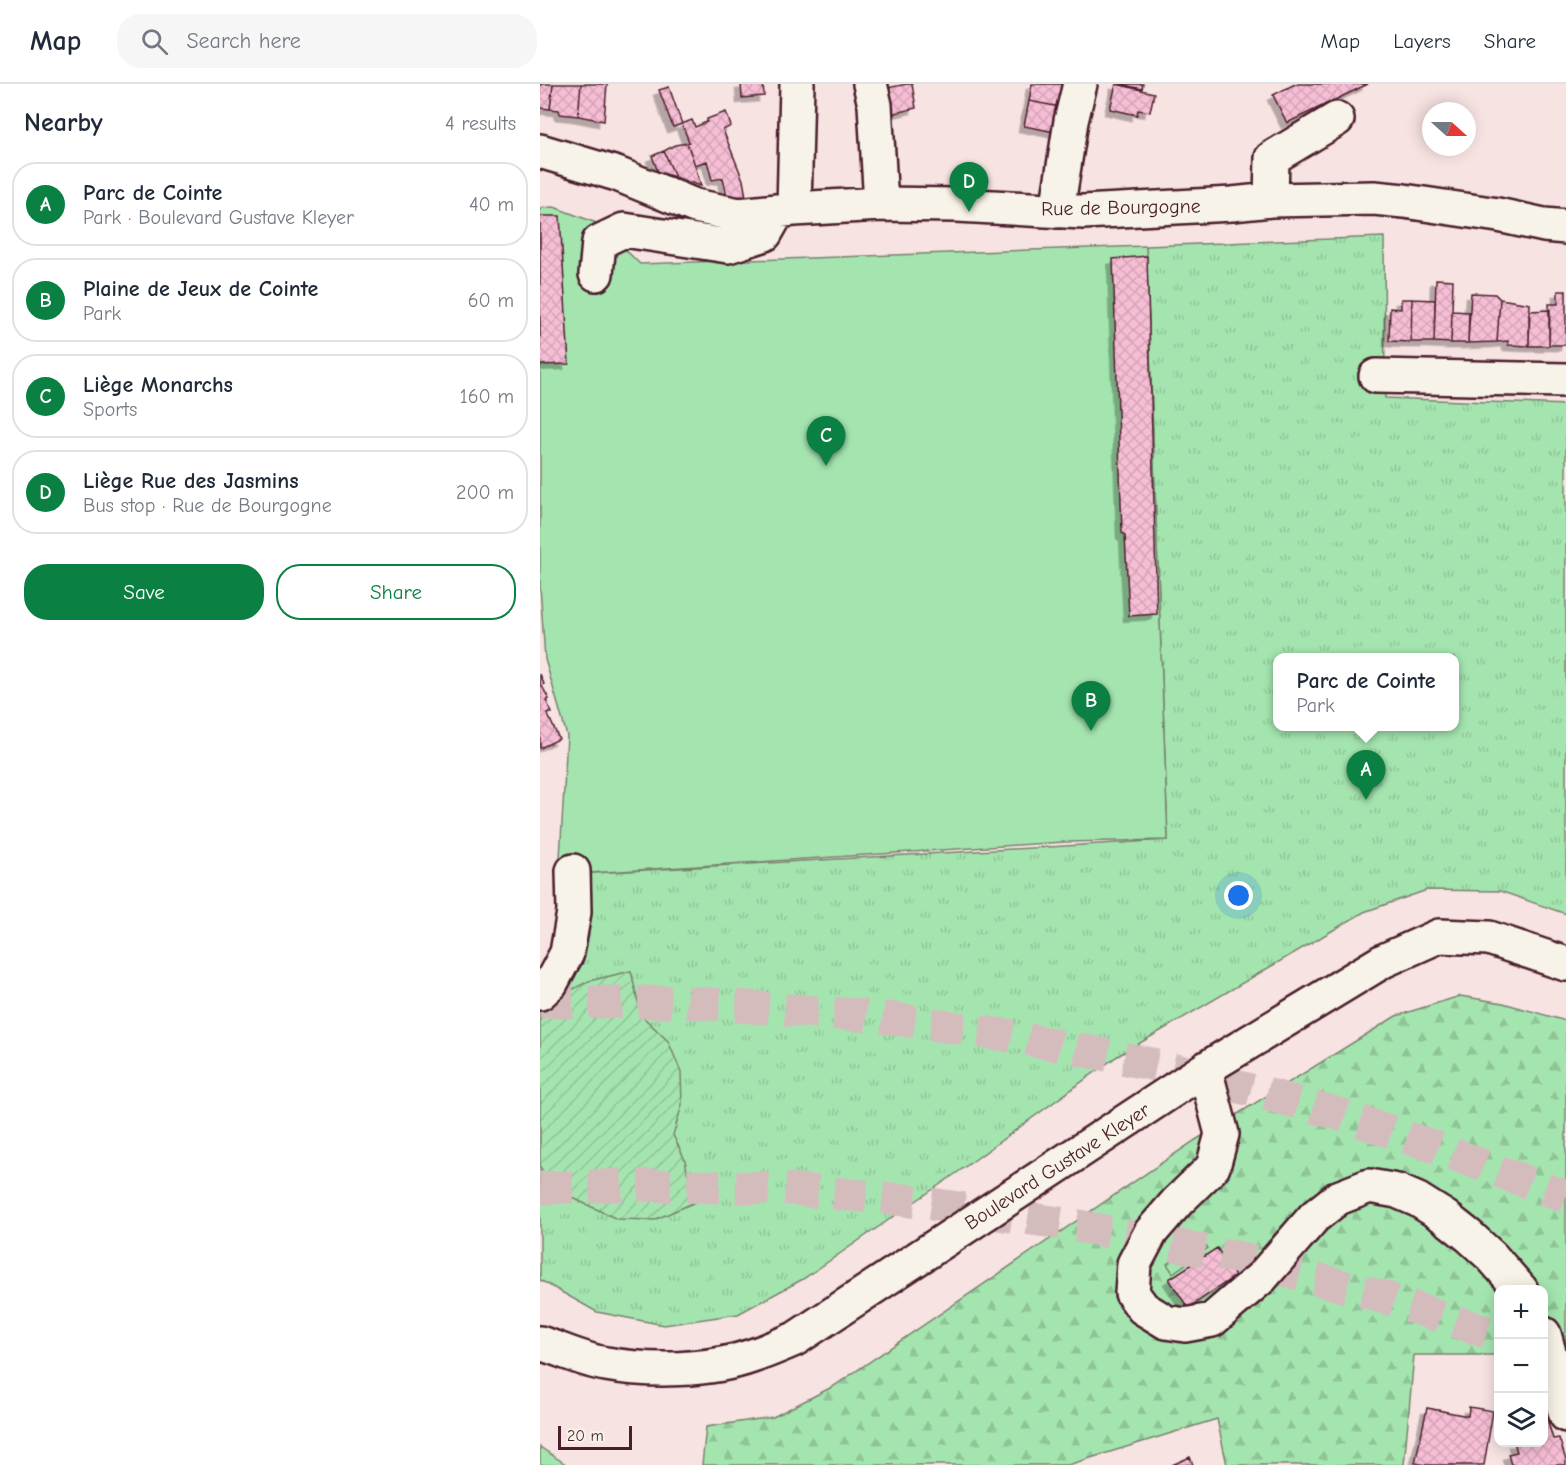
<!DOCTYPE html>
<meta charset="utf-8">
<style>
:root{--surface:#fff;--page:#f6f6f7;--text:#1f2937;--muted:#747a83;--line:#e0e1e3;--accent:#0b8043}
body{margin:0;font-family:"Comic Neue",sans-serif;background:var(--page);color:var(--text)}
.controls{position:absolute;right:18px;bottom:18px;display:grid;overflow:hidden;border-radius:12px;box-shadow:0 3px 15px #0003}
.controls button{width:54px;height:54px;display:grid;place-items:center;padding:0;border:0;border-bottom:2px solid var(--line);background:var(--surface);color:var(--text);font:30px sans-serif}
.compass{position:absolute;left:882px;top:18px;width:54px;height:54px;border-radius:50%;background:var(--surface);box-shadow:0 3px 15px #0003;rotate:111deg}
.scale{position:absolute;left:18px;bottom:15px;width:74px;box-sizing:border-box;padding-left:6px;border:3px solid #4a1f2b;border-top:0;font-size:16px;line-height:21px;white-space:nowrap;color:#4a1f2b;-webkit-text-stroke:4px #f7f3e8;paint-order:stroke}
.you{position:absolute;left:699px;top:812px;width:21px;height:21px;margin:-15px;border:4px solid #fff;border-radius:50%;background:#1a73e8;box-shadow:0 0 0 9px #1a73e833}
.badge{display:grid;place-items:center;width:39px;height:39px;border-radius:50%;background:var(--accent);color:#fff;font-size:20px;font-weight:700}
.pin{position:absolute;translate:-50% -50px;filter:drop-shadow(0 2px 3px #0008)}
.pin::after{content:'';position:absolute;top:32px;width:21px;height:18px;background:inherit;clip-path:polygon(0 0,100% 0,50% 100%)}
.popup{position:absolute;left:733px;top:569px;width:186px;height:78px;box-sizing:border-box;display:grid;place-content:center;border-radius:12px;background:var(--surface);filter:drop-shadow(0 2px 4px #0005);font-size:20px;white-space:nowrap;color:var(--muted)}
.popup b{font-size:22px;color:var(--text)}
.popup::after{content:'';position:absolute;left:50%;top:100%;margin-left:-12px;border:12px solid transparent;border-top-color:var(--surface)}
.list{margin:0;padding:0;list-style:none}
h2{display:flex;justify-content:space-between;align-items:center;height:78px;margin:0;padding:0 24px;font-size:26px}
h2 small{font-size:20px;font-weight:400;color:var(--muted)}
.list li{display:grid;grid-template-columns:39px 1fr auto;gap:18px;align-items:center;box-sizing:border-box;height:84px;margin:0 12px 12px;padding:0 12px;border:2px solid var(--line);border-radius:24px}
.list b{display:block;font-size:22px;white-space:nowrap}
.list p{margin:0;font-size:20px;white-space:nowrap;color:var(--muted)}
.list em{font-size:20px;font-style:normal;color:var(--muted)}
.actions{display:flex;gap:12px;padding:18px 24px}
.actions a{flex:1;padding:14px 0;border:2px solid var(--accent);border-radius:24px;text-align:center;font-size:21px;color:var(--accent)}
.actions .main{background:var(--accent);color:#fff}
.icon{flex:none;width:33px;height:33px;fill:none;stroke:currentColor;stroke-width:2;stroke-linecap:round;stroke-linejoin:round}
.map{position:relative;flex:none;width:1026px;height:1381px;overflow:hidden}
header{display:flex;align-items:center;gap:36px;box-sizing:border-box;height:84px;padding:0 30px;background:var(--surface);border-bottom:2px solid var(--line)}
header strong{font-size:28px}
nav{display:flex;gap:33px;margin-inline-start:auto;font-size:21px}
.search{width:420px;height:54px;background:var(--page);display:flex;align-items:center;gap:15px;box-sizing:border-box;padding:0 21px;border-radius:24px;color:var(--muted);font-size:22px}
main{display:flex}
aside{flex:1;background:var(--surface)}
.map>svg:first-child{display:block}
.forest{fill:url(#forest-firs);stroke:#77826d;stroke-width:1.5}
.park{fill:url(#park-tufts);stroke:#77826d;stroke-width:1.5;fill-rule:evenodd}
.garden{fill:url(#garden-furrows);stroke:#77826d;stroke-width:1.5}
.pitch{fill:#a4e5af;stroke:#77826d;stroke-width:1.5}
.building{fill:url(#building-cross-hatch);stroke:#4a1f2b;stroke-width:1.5;filter:url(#shadow)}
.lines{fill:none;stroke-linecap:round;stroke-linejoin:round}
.highway-tunnel{stroke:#d4bcbd;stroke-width:33;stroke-dasharray:33 16;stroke-linecap:butt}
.minor-casing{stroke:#4a1f2b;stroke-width:38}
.minor{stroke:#f7f3e8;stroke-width:33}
.labels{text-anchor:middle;stroke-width:4.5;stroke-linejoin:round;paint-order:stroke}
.street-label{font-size:20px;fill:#4a1f2b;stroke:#f7f3e8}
</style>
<header>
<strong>Map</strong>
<div class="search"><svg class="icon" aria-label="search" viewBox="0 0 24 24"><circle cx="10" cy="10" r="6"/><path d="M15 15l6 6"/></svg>Search here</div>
<nav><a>Map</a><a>Layers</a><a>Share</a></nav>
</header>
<main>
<aside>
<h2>Nearby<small>4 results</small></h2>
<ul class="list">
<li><span class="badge">A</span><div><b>Parc de Cointe</b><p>Park · Boulevard Gustave Kleyer</p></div><em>40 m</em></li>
<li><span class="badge">B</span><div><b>Plaine de Jeux de Cointe</b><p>Park</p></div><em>60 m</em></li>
<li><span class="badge">C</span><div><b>Liège Monarchs</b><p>Sports</p></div><em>160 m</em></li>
<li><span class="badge">D</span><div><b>Liège Rue des Jasmins</b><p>Bus stop · Rue de Bourgogne</p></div><em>200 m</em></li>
</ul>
<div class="actions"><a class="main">Save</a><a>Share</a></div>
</aside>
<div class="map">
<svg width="1026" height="1381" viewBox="0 0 1026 1381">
<defs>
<pattern id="forest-firs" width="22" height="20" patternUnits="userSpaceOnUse" patternTransform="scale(1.5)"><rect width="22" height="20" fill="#a4e5af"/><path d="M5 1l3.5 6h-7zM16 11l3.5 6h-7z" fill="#8fc497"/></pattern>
<pattern id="park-tufts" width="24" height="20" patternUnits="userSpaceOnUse" patternTransform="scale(1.5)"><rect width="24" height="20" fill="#a4e5af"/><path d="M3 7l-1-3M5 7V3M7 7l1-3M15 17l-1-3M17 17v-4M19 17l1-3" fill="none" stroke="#8fc497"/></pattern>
<pattern id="garden-furrows" width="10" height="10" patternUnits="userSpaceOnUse" patternTransform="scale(1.5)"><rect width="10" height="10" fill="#a4e5af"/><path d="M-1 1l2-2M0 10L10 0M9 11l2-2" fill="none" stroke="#8fc497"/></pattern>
<pattern id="building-cross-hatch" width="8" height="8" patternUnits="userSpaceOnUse" patternTransform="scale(1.5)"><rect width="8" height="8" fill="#f6bed5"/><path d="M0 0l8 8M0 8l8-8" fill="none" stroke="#d4a3b7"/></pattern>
<filter id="shadow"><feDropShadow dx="-5.5" dy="5.5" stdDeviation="0" flood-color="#0004"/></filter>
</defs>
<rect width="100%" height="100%" fill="#f7e3e2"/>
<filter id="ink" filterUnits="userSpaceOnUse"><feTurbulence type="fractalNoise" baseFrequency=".0167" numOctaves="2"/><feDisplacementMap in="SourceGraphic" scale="12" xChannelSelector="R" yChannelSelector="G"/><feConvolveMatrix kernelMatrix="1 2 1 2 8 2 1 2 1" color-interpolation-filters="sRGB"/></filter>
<g filter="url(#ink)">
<!-- forest -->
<path class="forest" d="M920,912L963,919L1026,937V1308L1004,1271V1206H958V1271H874L864,1381H687L677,1335L528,1381H162L166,1343L233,1333L294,1302L654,1057L856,932Z
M0,1363L27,1381H0Z"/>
<!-- park -->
<path class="park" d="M844,153L845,314L1026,321V830L960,807L887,806L824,828L576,973L418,1088L263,1195L198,1230L124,1241L57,1228L0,1196V894L13,874L19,791L628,756L606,162ZM738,574H914V642H738Z"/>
<!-- garden -->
<path class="garden" d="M91,887L101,931L128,957L141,988L142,1021L133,1051L145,1076L153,1119L114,1136L77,1135L37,1116L4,1091L0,1082V930L4,920L49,897Z"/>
<!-- pitch -->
<path class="pitch" d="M14,123L59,140L100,180L606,162L628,756L524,758L19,791L27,652L5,575L0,502V124Z
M662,1156L668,1164L633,1189L627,1180Z"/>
<!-- building -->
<path class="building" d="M0,0H13L10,25L0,24Z
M13,0H41L38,32L20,30L19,26L10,25Z
M41,0H67L64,37L38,32Z
M201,0H223L224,12L202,14Z
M367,0H372L376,24L351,30L347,4Z
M492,0H525L520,23L489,17Z
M576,0L614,9L610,28L598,26L597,31L570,25Z
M579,0H603L602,5Z
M755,0H828L747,39L733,11Z
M129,3L142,40L133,43L119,6Z
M489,17L520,23L515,48L484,42Z
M186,28L191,42L183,46L203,96L206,113L187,112L183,94L172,96L167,77L155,81L147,59L149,58L142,40L152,36L155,43L167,38V35Z
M147,59L155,81L161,102L135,93L124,67L135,61Z
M124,67L135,93L118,88L112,72Z
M0,132H20L29,280L0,281Z
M607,172L617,530L589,532L585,451L582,449L573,175Z
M896,195L913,196L911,259L894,258Z
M1018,207H1026V261H1009V220H1018Z
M931,209L955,210L960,215L957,258L928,259Z
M861,215H872L871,258L849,257L850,224L861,225Z
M872,215L895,216L894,258H871Z
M960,215L990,220L989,262L968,261V257L957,258Z
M1010,226L1009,262H989V227Z
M912,227L929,228L928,259H911Z
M0,590L4,600L2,602L9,615L6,616L12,629H7L19,655L0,664Z
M677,1164L695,1192L648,1224L629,1195Z
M929,1323L953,1327L944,1381H886L875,1379L887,1324L928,1332Z
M1004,1325L1013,1355L1019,1354L1026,1376V1381H971L968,1370L977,1368L974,1358H1004Z
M650,1373L653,1381H632Z"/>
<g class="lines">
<!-- highway-tunnel -->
<path class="highway-tunnel" d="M0,918H144L342,933L471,952L621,982L796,1029L895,1063L1026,1113
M0,1104L85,1101L239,1104L364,1116L539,1142L701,1174L846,1214L958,1252"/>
<defs>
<path id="minor" d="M330,0L335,21L341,120
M0,67L77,90L155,122L199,131L254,125L341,120L417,121L543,128L692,120L731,116L834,114L864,117L958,131L1004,141L1026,143
M731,116L732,74L797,35
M254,125L257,0
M517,127L531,37L540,0
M56,190L59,158L84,146L188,162L225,150L238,127
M836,292L1026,296
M0,909L11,899L27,869L34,828L33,787
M665,985L682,1050L673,1083L637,1118L611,1148L594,1180L592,1209L603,1224L626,1238L645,1241L672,1236L722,1193L774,1133L798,1114L829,1102L857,1107L878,1116L905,1133L929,1152L952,1173L981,1206
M1004,1250L1026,1331
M0,1259C20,1265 45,1277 66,1280C110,1288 170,1287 212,1272C227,1267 241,1261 255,1255L665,985L843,877L899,852L949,854L1026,880"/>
</defs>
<!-- minor casing -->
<use href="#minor" class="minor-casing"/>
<!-- minor -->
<use href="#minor" class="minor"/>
</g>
</g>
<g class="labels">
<!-- street labels -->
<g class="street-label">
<text transform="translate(581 123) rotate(-1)" y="7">Rue de Bourgogne</text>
<text transform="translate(517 1082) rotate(-33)" y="7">Boulevard Gustave Kleyer</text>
</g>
</g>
</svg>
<div class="controls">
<button>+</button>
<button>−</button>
<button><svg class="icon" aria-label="layers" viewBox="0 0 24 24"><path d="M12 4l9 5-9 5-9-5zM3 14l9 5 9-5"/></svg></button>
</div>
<svg class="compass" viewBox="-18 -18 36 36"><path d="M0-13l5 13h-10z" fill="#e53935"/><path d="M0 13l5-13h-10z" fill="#747a83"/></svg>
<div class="scale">20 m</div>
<div class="you"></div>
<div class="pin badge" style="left:826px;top:716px">A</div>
<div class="popup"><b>Parc de Cointe</b>Park</div>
<div class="pin badge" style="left:551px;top:647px">B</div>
<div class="pin badge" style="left:286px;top:382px">C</div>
<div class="pin badge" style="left:429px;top:128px">D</div>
</div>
</main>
